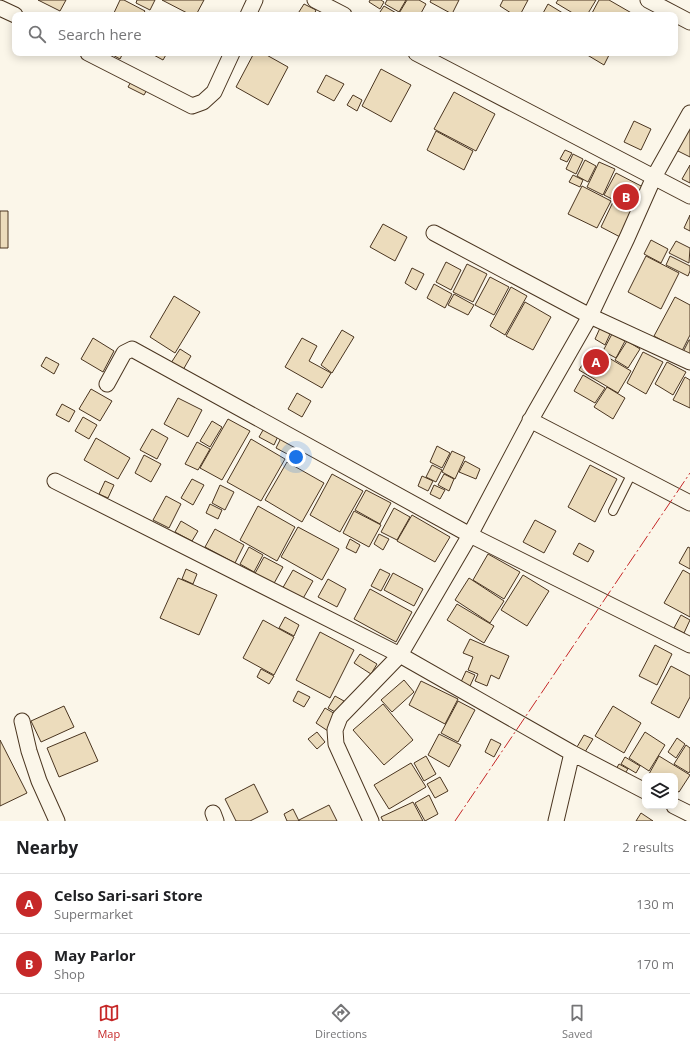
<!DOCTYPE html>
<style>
:root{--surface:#fff;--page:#f6f6f6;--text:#202124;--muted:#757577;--line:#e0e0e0;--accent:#c62828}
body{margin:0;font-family:"Open Sans",sans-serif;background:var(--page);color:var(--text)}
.controls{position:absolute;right:12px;bottom:12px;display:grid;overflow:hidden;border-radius:8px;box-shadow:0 2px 10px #0003}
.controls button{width:36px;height:36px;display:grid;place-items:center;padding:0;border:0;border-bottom:1px solid var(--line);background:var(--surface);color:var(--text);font:20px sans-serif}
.you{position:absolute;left:296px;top:457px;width:14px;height:14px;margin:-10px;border:3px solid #fff;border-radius:50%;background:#1a73e8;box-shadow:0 0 0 6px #1a73e833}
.badge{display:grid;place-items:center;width:26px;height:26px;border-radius:50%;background:var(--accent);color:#fff;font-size:13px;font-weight:700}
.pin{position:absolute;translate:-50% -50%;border:2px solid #fff;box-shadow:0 1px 4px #0006}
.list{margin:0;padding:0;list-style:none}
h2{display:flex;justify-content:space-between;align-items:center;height:52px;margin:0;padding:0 16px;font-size:17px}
h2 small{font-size:13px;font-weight:400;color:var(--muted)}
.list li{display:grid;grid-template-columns:26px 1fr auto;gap:12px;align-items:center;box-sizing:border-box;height:60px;padding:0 16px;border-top:1px solid var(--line)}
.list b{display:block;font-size:15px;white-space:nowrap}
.list p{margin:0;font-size:13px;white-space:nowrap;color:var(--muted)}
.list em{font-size:13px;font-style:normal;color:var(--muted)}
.icon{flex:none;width:22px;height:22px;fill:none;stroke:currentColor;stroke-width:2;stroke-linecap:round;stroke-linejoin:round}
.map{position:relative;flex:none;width:690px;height:821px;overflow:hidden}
.search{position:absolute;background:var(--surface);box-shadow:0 2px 10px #0003;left:12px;right:12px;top:12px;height:44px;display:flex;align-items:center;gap:10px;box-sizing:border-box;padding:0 14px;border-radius:8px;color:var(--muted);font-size:15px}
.sheet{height:172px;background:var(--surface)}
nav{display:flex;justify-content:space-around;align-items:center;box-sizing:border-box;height:56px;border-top:1px solid var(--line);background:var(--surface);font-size:11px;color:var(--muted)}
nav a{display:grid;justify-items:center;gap:2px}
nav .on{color:var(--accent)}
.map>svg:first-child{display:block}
.building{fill:#ecdcbc;stroke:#4a3520}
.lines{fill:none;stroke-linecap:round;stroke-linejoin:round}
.service-casing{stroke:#4a3520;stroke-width:10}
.minor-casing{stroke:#4a3520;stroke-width:17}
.service{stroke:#fbf6e9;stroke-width:8}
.minor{stroke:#fbf6e9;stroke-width:15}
.power{stroke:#c62828;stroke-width:1;stroke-dasharray:14 3 2 3;stroke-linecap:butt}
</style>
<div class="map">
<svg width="690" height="821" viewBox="0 0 690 821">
<rect width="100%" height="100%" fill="#fbf6e9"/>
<!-- building -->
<path class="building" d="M38,0H66L60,11Z
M120,0H124L145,11L142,15H113Z
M137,0H155L150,10L136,3Z
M162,0H204L196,15H191Z
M370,0H381L384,2L380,9L369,2Z
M387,0H406L399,12L385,4Z
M407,0H419L426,4L420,15H398Z
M431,0H459L452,14L430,2Z
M503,0H528L520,15H514L500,6Z
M558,0H596L587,15H576L556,3Z
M599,0H609L635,15H591Z
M304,4L316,10L314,15H297Z
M548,4L566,15H542Z
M384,6L398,14V15H378Z
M109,53H123L120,59Z
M150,53H167L163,60Z
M254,53H263L288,67L268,105L236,87Z
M584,53H610L604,65Z
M381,69L411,85L391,122L362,106Z
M326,75L344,84L334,101L317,92Z
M133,78L149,86L144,95L128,87Z
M454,92L495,114L476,151L434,129Z
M353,95L362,100L357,111L347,105Z
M634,121L651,129L641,150L624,142Z
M690,123V157L674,149Z
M436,131L473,151L464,170L427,150Z
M565,150L572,153L567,162L560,159Z
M573,154L583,159L576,174L566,169Z
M585,160L596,166L588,182L577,176Z
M599,162L615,169L603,195L587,187Z
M690,165V183L682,179Z
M616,173L643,187L632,209L604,195Z
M573,175L583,180L580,187L569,182Z
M582,186L611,201L597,228L568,214Z
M613,202L634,213L622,238L601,227Z
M0,211H8V248H0Z
M690,215V231L684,228Z
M383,224L407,237L395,261L370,247Z
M651,240L668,249L661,263L644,254Z
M676,241L690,248L689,263L669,253Z
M646,256L679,273L661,309L628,292Z
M670,256L690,266V271L688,276L666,265Z
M446,262L461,270L451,290L436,282Z
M467,264L487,274L473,302L453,292Z
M412,268L424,274L416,290L405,283Z
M490,277L509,287L494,315L475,305Z
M434,284L452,294L445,308L427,298Z
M511,287L527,296L505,335L490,326Z
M454,294L474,305L468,315L448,305Z
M174,296L200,312L175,353L150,337Z
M675,297L690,305V335L682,351L654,336Z
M525,302L551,317L533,350L506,336Z
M600,328L610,334L605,345L595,339Z
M342,330L354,337L332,373L321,365Z
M612,334L625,341L616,358L603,351Z
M93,338L114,351L103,372L81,359Z
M302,338L317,346L309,361L331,373L322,388L285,367Z
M689,340H690V356L683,352Z
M627,341L640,349L628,368L615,360Z
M592,348L631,371L618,393L579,370Z
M180,349L191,356L183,370L171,363Z
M643,352L663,362L646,394L627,383Z
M46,357L59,364L54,374L41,366Z
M667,362L686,372L673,395L655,384Z
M583,375L605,388L595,403L574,391Z
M685,377L690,380V408L673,400Z
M607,387L625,398L613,419L594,407Z
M91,389L112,401L100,421L79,409Z
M297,393L311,401L302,417L288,409Z
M178,398L202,410L188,437L164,424Z
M62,404L75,411L69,422L56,415Z
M83,417L97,425L89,439L75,431Z
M228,419L250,431L222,480L200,468Z
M212,421L222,427L210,447L200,441Z
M266,425L280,432L274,445L259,437Z
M152,429L168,438L157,459L140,450Z
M283,434L298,442L291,456L276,448Z
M96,438L130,458L118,479L84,460Z
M251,439L285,459L261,501L227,482Z
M197,442L210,449L198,470L185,464Z
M437,446L450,453L442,468L430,462Z
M452,451L465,457L455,479L442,472Z
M144,455L161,464L151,482L135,473Z
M465,461L480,469L476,479L459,472Z
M287,462L324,483L302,522L265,500Z
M432,465L442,470L436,482L426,477Z
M590,465L617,479L595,522L568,507Z
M332,474L363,491L340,532L310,515Z
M444,474L454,479L449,491L438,485Z
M422,476L433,481L428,491L418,486Z
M192,479L204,485L193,505L181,498Z
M105,481L114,485L108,498L99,494Z
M220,485L234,492L225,510L212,503Z
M434,485L445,490L440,499L430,494Z
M366,490L391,503L380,524L355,510Z
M166,496L181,504L169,528L153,520Z
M210,504L222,510L218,519L206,513Z
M258,506L295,527L277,561L240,540Z
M394,508L410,517L397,540L381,532Z
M354,511L381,525L369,547L343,533Z
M412,515L450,537L435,562L397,541Z
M535,520L556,531L544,553L523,542Z
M181,521L198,531L192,541L175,532Z
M298,527L339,549L322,580L281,557Z
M215,529L244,545L235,563L205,547Z
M379,534L389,539L383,550L374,544Z
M350,539L360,545L356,553L346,548Z
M579,543L594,551L588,562L573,554Z
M249,547L263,555L254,572L240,564Z
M688,547L690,548V569L679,563Z
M488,554L520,572L504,599L473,580Z
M264,557L283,567L272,587L253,577Z
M186,569L197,574L193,584L182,579Z
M380,569L390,574L381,591L371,586Z
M293,570L313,581L301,602L281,591Z
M683,570L690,574V617L664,603Z
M393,573L423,589L414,606L384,590Z
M523,575L549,591L527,626L501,610Z
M178,578L217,595L199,635L160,618Z
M469,578L504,601L490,623L455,600Z
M328,579L346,589L337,607L318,597Z
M370,589L412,612L396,642L354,619Z
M457,604L494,626L484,643L447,620Z
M681,615L690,620L684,633L674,628Z
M285,617L299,625L294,636L279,628Z
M263,620L294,637L274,675L243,658Z
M320,632L354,650L330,698L296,680Z
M470,639L509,656L499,679L491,675L487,686L475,681L478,674L468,670L473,657L463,653Z
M655,645L672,654L657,685L639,676Z
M360,654L377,664L371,674L354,663Z
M671,666L690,676V697L679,718L651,703Z
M261,669L274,676L269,684L257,677Z
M466,671L475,675L470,686L461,682Z
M404,680L414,692L392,712L381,700Z
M421,681L458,699L445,724L409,705Z
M298,691L310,697L304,707L293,701Z
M335,696L344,701L337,713L328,708Z
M458,701L475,710L458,742L441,733Z
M383,704L413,740L384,765L353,730Z
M64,706L74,727L41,742L31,721Z
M613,706L641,723L624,753L595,736Z
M325,708L337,715L328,731L316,723Z
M85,732L98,761L59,777L47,748Z
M317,732L325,742L317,749L308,739Z
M645,732L665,745L649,771L629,758Z
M439,734L461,745L449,767L428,755Z
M584,735L593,739L585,752L577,747Z
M677,738L685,744L676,758L668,752Z
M491,739L501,744L494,757L485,752Z
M0,740L27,793L0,806Z
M686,745L690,748V771L689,773L674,764Z
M426,756L436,774L424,781L414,763Z
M659,756L690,775L679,792L675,790V776H652L649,774Z
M625,757L640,766L636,773L621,764Z
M411,763L426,787L389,809L374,785Z
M619,764L628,769L623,776L615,771Z
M440,777L448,791L435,798L427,784Z
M254,784L268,812L250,821H236L225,799Z
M429,795L438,814L425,821L415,803Z
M413,802L423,821H383L381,817Z
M329,805L337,821H299V820Z
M293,809L299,821H287L284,814Z
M641,813L653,821H636Z"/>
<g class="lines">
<defs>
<path id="service" d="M613,511L632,473"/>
<path id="minor" d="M315,0L344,15
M648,0L690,22
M0,8L15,15
M248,15L255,0
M88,53L192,106L203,102L214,92L232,53
M416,53L690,196
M434,233L590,316L690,362
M107,384L124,353L132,349L470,535L690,645
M530,420L690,503
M55,481L400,655L572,753L645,791
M22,721L29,751L39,781L57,821
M674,806L690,814
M213,813L216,821
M371,821L336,744L335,730L340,717L400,655L470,535L534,414L590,316L627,238L654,177L690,113
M556,821L572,753"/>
</defs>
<!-- service casing -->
<use href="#service" class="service-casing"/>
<!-- minor casing -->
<use href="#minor" class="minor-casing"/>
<!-- service -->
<use href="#service" class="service"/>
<!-- minor -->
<use href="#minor" class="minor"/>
<!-- power -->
<path class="power" d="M455,821L690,473"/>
</g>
</svg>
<div class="controls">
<button><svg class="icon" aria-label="layers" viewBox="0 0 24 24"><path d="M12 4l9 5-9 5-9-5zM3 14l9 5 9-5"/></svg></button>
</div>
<div class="you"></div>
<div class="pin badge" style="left:596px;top:362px">A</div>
<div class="pin badge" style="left:626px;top:197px">B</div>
<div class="search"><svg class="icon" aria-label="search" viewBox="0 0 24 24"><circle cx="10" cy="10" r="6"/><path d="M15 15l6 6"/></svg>Search here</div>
</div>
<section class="sheet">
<h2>Nearby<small>2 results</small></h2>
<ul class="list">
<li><span class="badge">A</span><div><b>Celso Sari-sari Store</b><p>Supermarket</p></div><em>130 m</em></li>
<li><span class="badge">B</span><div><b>May Parlor</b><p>Shop</p></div><em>170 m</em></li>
</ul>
</section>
<nav>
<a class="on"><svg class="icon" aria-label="map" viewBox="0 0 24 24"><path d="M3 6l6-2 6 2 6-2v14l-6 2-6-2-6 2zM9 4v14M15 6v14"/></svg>Map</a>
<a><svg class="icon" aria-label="directions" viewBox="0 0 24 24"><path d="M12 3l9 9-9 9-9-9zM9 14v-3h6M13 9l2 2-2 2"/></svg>Directions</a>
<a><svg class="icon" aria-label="saved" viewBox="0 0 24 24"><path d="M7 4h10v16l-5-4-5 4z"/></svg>Saved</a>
</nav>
